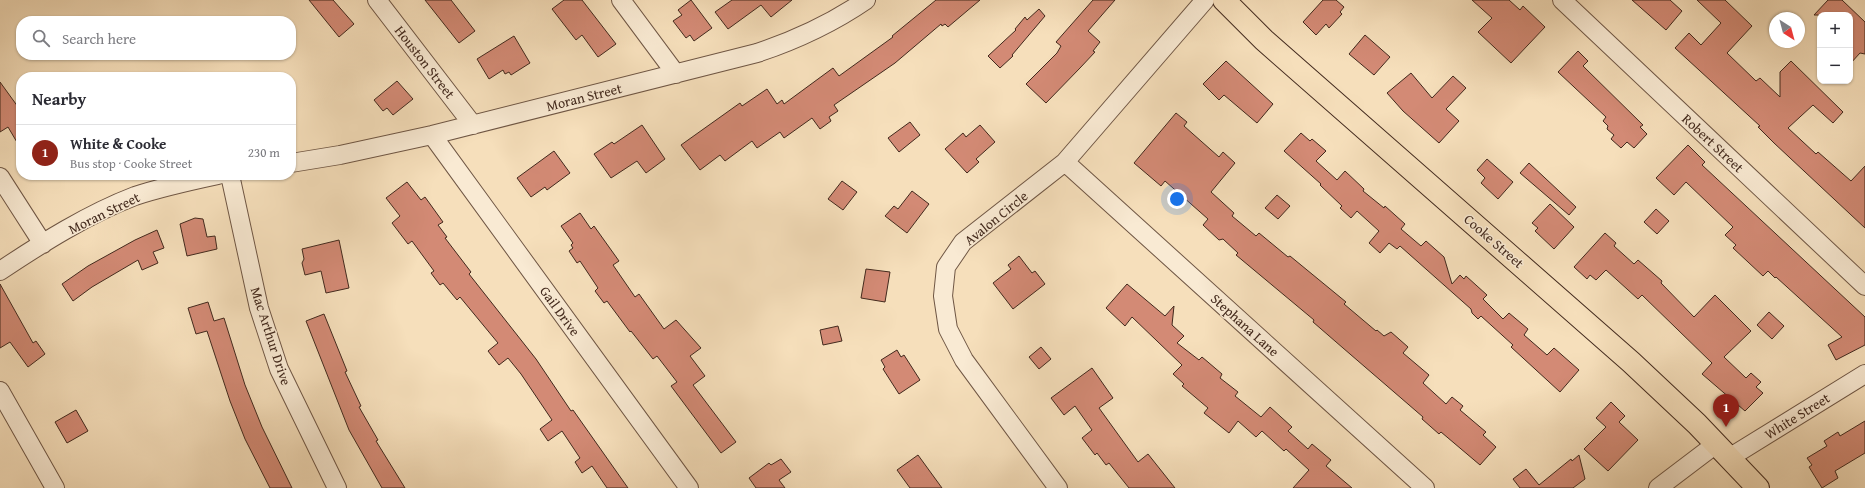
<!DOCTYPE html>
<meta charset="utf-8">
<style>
:root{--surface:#fff;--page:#f2f2f3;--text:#2b2b33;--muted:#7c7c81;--line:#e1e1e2;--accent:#8f2418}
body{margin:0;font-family:"Gentium Book Plus",serif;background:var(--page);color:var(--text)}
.controls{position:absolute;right:12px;top:12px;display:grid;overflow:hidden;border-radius:8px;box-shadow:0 1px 3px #0004}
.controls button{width:36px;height:36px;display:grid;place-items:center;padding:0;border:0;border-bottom:1px solid var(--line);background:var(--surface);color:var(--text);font:20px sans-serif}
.compass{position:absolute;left:1769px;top:12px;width:36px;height:36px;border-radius:50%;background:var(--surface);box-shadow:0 1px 3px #0004;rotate:144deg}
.you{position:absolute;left:1177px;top:199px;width:14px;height:14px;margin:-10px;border:3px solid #fff;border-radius:50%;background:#1a73e8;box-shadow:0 0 0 6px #1a73e833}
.badge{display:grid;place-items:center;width:26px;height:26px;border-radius:50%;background:var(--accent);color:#fff;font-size:13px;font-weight:700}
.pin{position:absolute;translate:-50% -33px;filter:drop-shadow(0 1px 2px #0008)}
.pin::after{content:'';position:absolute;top:21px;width:14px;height:12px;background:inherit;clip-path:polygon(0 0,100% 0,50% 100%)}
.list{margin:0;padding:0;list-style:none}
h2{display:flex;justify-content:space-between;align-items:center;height:52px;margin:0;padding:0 16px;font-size:17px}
h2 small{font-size:13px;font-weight:400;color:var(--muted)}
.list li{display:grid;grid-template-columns:26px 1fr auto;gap:12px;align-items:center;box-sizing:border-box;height:56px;padding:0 16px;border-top:1px solid var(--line)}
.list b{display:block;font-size:15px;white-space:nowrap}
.list p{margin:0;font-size:13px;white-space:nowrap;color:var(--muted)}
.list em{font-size:13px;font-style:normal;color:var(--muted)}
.icon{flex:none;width:22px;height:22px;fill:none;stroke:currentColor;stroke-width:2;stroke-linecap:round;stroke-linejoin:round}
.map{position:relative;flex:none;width:1865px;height:488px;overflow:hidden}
.search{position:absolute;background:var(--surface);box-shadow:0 1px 3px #0004;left:16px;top:16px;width:280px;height:44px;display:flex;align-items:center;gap:10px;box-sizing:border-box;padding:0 14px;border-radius:16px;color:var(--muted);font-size:15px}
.panel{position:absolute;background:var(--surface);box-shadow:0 1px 3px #0004;left:16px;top:72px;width:280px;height:108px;border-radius:16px}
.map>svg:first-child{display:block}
.building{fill:#d38a75;stroke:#42291d}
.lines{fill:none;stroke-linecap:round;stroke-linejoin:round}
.minor-casing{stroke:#6f5644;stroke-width:20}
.major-casing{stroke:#42291d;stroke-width:24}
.minor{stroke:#f9ead3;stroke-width:18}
.major{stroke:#f6dfbb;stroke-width:22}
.labels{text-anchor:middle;stroke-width:3;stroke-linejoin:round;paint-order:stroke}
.street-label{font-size:14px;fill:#42291d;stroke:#f9ead3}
</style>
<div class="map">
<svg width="1865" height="488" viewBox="0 0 1865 488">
<rect width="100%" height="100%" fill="#f6dfbb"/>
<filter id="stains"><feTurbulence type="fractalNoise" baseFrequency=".005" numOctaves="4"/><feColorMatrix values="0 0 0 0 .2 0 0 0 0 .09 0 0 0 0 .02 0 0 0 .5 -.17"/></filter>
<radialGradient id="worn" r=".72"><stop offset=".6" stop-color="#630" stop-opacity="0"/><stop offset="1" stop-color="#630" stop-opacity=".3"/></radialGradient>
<!-- building -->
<path class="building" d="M309,0H333L354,24L339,37Z
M425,0H451L475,31L459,43Z
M564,0H582L616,44L598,57L582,35L576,40L552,9Z
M691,0L712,28L694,41L690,35L686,38L673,21L682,15L678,10Z
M732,0H792L771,17L761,5L728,29L715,12Z
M936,0H980L948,27L945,24L942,26L941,24L895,63L834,105L838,111L829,117L831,121L820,129L812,118L784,138L780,132L757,148L752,141L725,161L720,155L700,170L681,145L740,103L742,106L767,89L777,104L782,100L784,104L833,68L839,76L893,37L892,36Z
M1093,0H1115L1088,31L1100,42L1093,51L1095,52L1080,68L1046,103L1026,84L1057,53L1061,46L1056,42Z
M1323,0H1336L1344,7L1340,12L1342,14L1329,28L1326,24L1316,35L1303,22Z
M1472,0H1509L1520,10L1523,6L1545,27L1511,63L1478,32L1492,18Z
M1632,0H1670L1682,11L1666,30Z
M1697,0H1725L1752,26L1727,53L1756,81L1760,78L1780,97V72L1791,61L1843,112L1833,123L1813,105L1788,128L1816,154L1818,152L1851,181L1865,166V228L1774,143L1758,127L1760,126L1675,48L1689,33L1701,45L1721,23Z
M1828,0H1842L1865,22V54L1860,53L1850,64V15H1814Z
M1039,9L1045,16L1012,55L1013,56L1000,68L988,56L1016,30L1015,29L1025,17L1027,20Z
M1365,35L1390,57L1374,75L1349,54Z
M514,36L530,63L511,75L509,72L505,74L503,70L489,79L477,59Z
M1578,51L1588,61L1583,66L1643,125L1640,127L1647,134L1634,148L1627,142L1621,148L1611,139L1614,135L1607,129L1608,126L1603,121L1606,117L1558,72Z
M1226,61L1273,104L1257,123L1224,95L1219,100L1203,84Z
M1411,73L1432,98L1453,76L1466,88L1446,109L1459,121L1439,143L1403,111L1387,93Z
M397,81L413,99L393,115L387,108L383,111L374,100Z
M0,82L21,111V149L8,127L0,132Z
M1176,113L1187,122L1184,126L1219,157L1223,152L1235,163L1211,192L1234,213L1232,216L1256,236L1259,233L1288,257L1290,256L1346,302L1344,304L1376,331L1377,330L1384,336L1391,332L1408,347L1403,353L1429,375L1423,383L1446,404L1452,397L1463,406L1460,410L1486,432L1483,435L1496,447L1480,465L1441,432L1439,434L1422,419L1423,417L1343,348L1313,322L1314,320L1236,255L1238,253L1223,239L1219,240L1203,225L1208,219L1165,181L1161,186L1134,163Z
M910,122L920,135L899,152L888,138Z
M642,125L665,159L646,173L637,161L611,178L594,154L612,142L614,144Z
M980,125L995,142L976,159L979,162L967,173L945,149L963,133L966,137Z
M1301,133L1310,141L1312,139L1326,151L1316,161L1337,180L1345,171L1364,189L1363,191L1384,208L1385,206L1405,224L1401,229L1421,246L1426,241L1444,257L1452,284L1460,275L1464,279L1466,276L1487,295L1483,299L1503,319L1509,313L1528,329L1524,335L1547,355L1554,348L1579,370L1560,392L1511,347L1513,345L1481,316L1478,319L1472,313L1471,309L1400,246L1397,249L1389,243L1380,253L1369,243L1379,231L1357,211L1351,218L1340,208L1342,206L1320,185L1321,184L1284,151Z
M1688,145L1705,162L1702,165L1865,317V345L1836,360L1828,345L1842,337L1776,277L1775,278L1768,271L1763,276L1733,248L1736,245L1725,235L1733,227L1686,182L1674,195L1656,178Z
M554,151L570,173L547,190L545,187L531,197L517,178Z
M1487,159L1513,182L1498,199L1481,183L1485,178L1477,170Z
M1529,163L1576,207L1569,215L1520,173Z
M842,181L857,192L843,210L828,199Z
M407,182L421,200L425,197L443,222L438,225L447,237L445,238L471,272L469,274L536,359L571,411L573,410L628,488H607L592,466L582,473L575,462L580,458L562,431L548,441L540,429L552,420L521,374L508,358L499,365L488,351L498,343L460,297L457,300L443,283L440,285L431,273L434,271L412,241L408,244L392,223L400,216L386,198Z
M912,191L929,204L907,233L885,216L894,206L898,209Z
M1277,195L1290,206L1278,219L1265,208Z
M1550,204L1574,227L1554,249L1535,231L1538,228L1532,223Z
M1656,209L1669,221L1657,234L1644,222Z
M580,213L591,229L594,226L619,261L613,265L635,297L639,294L664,329L676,320L701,348L690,356L705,376L693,385L736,442L721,453L671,386L677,382L657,356L653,359L631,331L630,332L607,301L604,303L595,291L598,288L580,261L577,263L569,251L573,248L571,245L573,243L561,226Z
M195,218L203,219L207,237L215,236L217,249L187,256L180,224Z
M157,230L164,248L153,252L158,263L142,270L138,260L92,287L73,301L62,284L88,266L135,240Z
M1605,233L1616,243L1614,246L1634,264L1638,260L1662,281L1661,283L1694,317L1715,295L1751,331L1724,357L1746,378L1751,373L1761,382L1756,387L1763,393L1745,411L1702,374L1712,363L1642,295L1638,299L1606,270L1596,280L1590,275L1587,279L1574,267Z
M339,240L349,288L326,293L321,271L305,275L302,263L304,259L302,249Z
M1019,256L1032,273L1035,271L1045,284L1013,309L993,283L1011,269L1008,265Z
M866,269L890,272L885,302L861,298Z
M0,284L33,343L36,341L45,354L28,367L10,342L0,348Z
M1127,284L1165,316L1174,306L1172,325L1184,336L1177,343L1199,360L1202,357L1222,374L1220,378L1238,392L1235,396L1261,417L1270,407L1292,427L1288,431L1308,449L1312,444L1331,460L1326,466L1352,488H1293L1309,470L1286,449L1284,451L1262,431L1256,437L1238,421L1229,433L1204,413L1208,408L1182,386L1184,384L1173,374L1182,365L1132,317L1125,326L1106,308Z
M208,302L214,321L224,318L245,385L262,427L292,488H270L245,439L230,401L207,331L196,334L188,308Z
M1769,312L1784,326L1772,339L1757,325Z
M324,314L347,371L345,372L361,406L359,407L378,440L376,441L405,488H382L349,430L306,321Z
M838,326L842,341L823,345L820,330Z
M1041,347L1051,359L1039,369L1029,357Z
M897,350L901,357L904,355L920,380L899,394L883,369L885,367L881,360Z
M1092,368L1113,398L1099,408L1138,462L1148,454L1175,488H1129L1109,463L1106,465L1097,453L1095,455L1082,438L1092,430L1075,406L1064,415L1051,398Z
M1611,402L1625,416L1619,422L1638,440L1608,471L1584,449L1606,427L1596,418Z
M76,410L88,431L67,443L55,422Z
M1865,421V453L1835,471L1838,478L1822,488L1809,467L1812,465L1807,458L1827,446L1824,441L1838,432L1840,436Z
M918,455L942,488H910L897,470Z
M1579,455L1585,479L1573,488H1520L1513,479L1526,469L1539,485L1571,459L1572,461Z
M781,459L791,472L779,480L785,488H756L749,478L769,463L771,465Z"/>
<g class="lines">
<defs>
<path id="minor" d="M377,0L473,125
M621,0L676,74
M1562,0L1865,286
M432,135L689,488
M1065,162L1425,488
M291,163L340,155L432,135L757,53C796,40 831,24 866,0
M230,175L259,308L279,369L337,488
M0,177L43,244
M0,271C42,243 88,214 135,196C162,187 190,181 218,175
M0,391L55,488
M1729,458L1865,374
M1058,488L964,360L948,329L943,296L946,267L963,242L1065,162L1205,0
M1658,488L1716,444"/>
<path id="major" d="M1224,0L1264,40L1631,362L1697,424L1758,488"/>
</defs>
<!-- minor casing -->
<use href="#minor" class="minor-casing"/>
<!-- major casing -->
<use href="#major" class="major-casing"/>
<!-- minor -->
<use href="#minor" class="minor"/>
<!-- major -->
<use href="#major" class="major"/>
</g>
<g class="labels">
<!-- street labels -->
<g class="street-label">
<text transform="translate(425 62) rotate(52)" y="5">Houston Street</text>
<text transform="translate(584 97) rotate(-14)" y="5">Moran Street</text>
<text transform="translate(1713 143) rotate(43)" y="5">Robert Street</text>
<text transform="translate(104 213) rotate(-26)" y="5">Moran Street</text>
<text transform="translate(996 218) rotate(-39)" y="5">Avalon Circle</text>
<text transform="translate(1494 241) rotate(41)" y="5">Cooke Street</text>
<text transform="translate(560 311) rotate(54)" y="5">Gail Drive</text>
<text transform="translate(1245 325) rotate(42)" y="5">Stephana Lane</text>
<text transform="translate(271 336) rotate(72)" y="5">Mac Arthur Drive</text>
<text transform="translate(1797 416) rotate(-32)" y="5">White Street</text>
</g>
</g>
<rect width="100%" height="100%" filter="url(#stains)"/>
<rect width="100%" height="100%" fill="url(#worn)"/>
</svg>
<div class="controls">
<button>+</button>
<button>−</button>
</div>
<svg class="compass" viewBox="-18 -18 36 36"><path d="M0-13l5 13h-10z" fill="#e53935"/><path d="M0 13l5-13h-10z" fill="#7c7c81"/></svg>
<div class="you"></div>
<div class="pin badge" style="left:1726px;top:427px">1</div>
<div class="search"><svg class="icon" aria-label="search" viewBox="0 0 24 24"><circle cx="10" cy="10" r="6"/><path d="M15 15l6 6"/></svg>Search here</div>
<section class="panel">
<h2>Nearby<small></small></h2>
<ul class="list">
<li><span class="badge">1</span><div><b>White &amp; Cooke</b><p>Bus stop · Cooke Street</p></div><em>230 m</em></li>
</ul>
</section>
</div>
